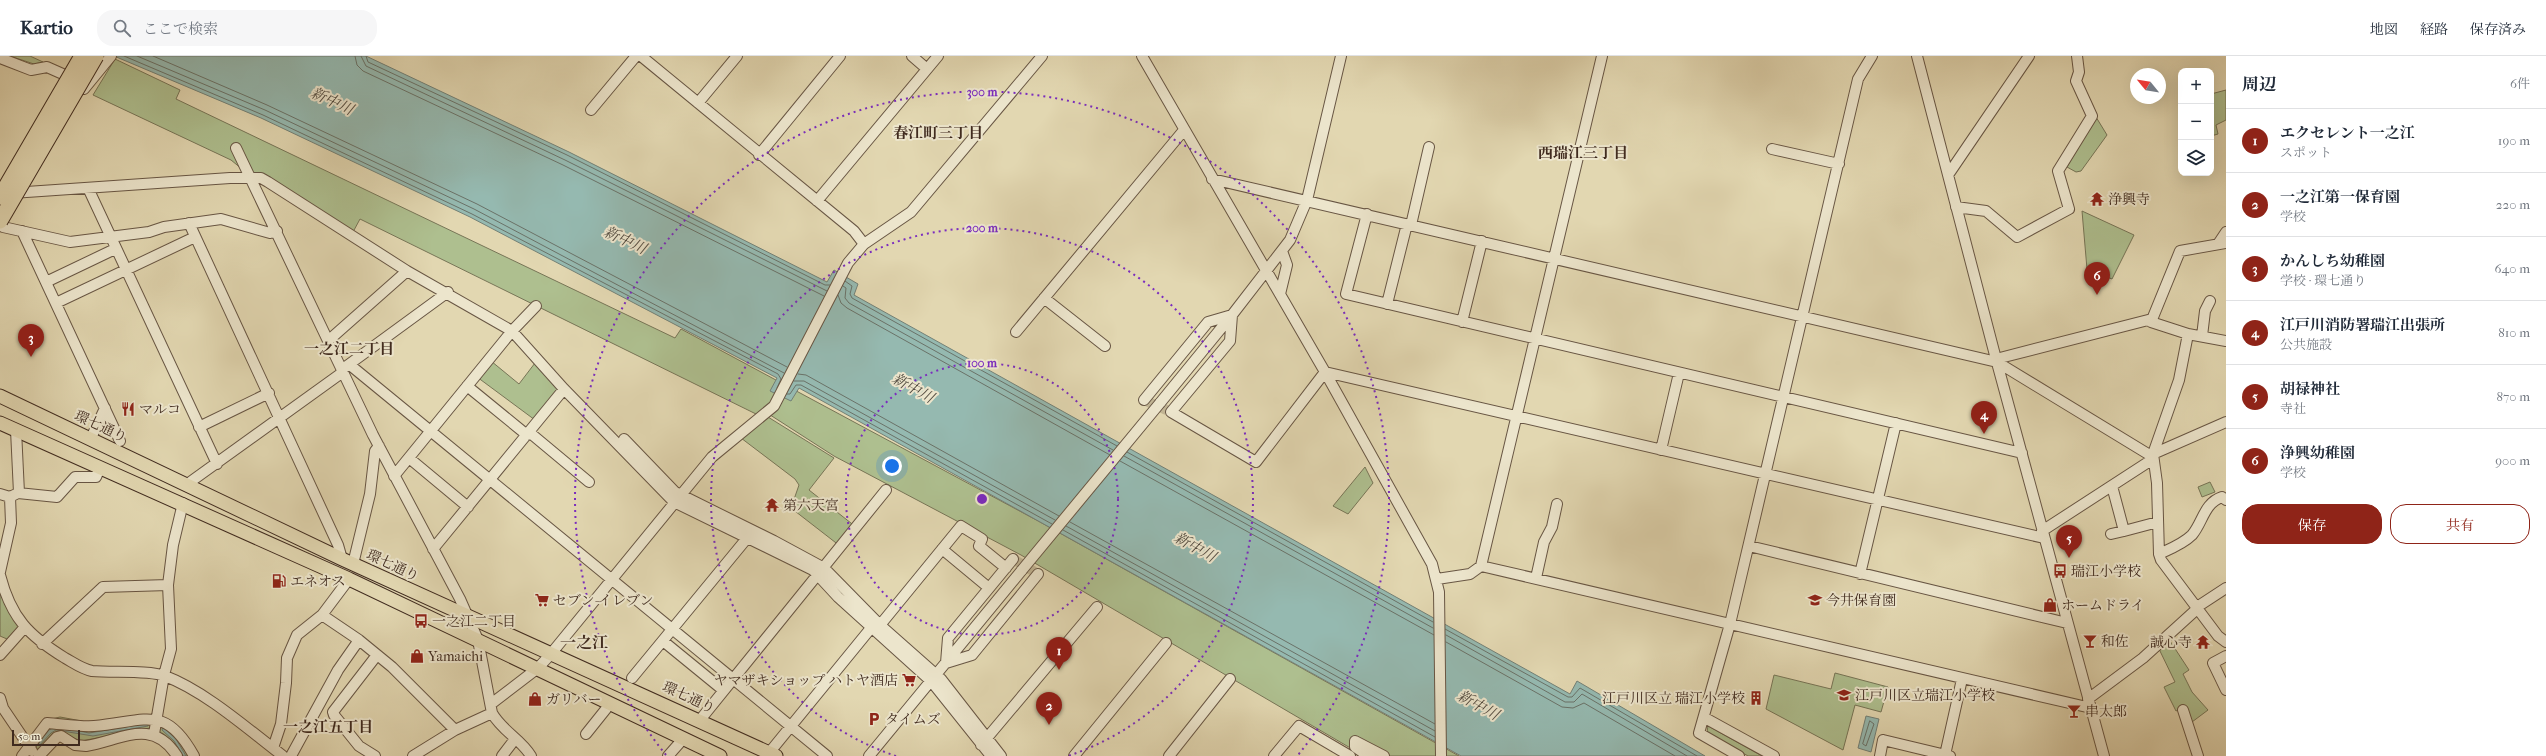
<!DOCTYPE html>
<html lang="ja">
<meta charset="utf-8">
<style>
:root{--surface:#fff;--page:#f6f6f7;--text:#1f2937;--muted:#747a83;--line:#e0e1e3;--accent:#8f2418}
body{margin:0;font-family:"IM FELL French Canon","Noto Serif JP",serif;background:var(--page);color:var(--text)}
.controls{position:absolute;right:12px;top:12px;display:grid;overflow:hidden;border-radius:8px;box-shadow:0 4px 16px #0002}
.controls button{width:36px;height:36px;display:grid;place-items:center;padding:0;border:0;border-bottom:1px solid var(--line);background:var(--surface);color:var(--text);font:20px sans-serif}
.compass{position:absolute;left:2130px;top:12px;width:36px;height:36px;border-radius:50%;background:var(--surface);box-shadow:0 4px 16px #0002;rotate:300deg}
.scale{position:absolute;left:12px;bottom:10px;width:68px;box-sizing:border-box;padding-left:4px;border:2px solid #402b1f;border-top:0;font-size:11px;line-height:14px;white-space:nowrap;color:#402b1f;-webkit-text-stroke:3px #ece5cc;paint-order:stroke}
.you{position:absolute;left:892px;top:410px;width:14px;height:14px;margin:-10px;border:3px solid #fff;border-radius:50%;background:#1a73e8;box-shadow:0 0 0 6px #1a73e833}
.badge{display:grid;place-items:center;width:26px;height:26px;border-radius:50%;background:var(--accent);color:#fff;font-size:13px;font-weight:700}
.pin{position:absolute;translate:-50% -33px;filter:drop-shadow(0 1px 2px #0008)}
.pin::after{content:'';position:absolute;top:21px;width:14px;height:12px;background:inherit;clip-path:polygon(0 0,100% 0,50% 100%)}
.list{margin:0;padding:0;list-style:none}
h2{display:flex;justify-content:space-between;align-items:center;height:52px;margin:0;padding:0 16px;font-size:17px}
h2 small{font-size:13px;font-weight:400;color:var(--muted)}
.list li{display:grid;grid-template-columns:26px 1fr auto;gap:12px;align-items:center;box-sizing:border-box;height:64px;padding:0 16px;border-top:1px solid var(--line)}
.list b{display:block;font-size:15px;white-space:nowrap}
.list p{margin:0;font-size:13px;white-space:nowrap;color:var(--muted)}
.list em{font-size:13px;font-style:normal;color:var(--muted)}
.actions{display:flex;gap:8px;padding:12px 16px}
.actions a{flex:1;padding:9px 0;border:1px solid var(--accent);border-radius:16px;text-align:center;font-size:14px;color:var(--accent)}
.actions .main{background:var(--accent);color:#fff}
.icon{flex:none;width:22px;height:22px;fill:none;stroke:currentColor;stroke-width:2;stroke-linecap:round;stroke-linejoin:round}
.map{position:relative;flex:none;width:2226px;height:700px;overflow:hidden}
header{display:flex;align-items:center;gap:24px;box-sizing:border-box;height:56px;padding:0 20px;background:var(--surface);border-bottom:1px solid var(--line)}
header strong{font-size:19px}
nav{display:flex;gap:22px;margin-inline-start:auto;font-size:14px}
.search{width:280px;height:36px;background:var(--page);display:flex;align-items:center;gap:10px;box-sizing:border-box;padding:0 14px;border-radius:16px;color:var(--muted);font-size:15px}
main{display:flex}
aside{flex:1;background:var(--surface)}
.map>svg:first-child{display:block}
.green{fill:#aebf8f;stroke:#777557}
.water{fill:#95b9b0;stroke:#738076}
.lines{fill:none;stroke-linecap:round;stroke-linejoin:round}
.shore{stroke:#6a7268;stroke-width:1}
.minor-tunnel{stroke:#c2b594;stroke-width:10;stroke-dasharray:10 5;stroke-linecap:butt}
.minor-casing{stroke:#685644;stroke-width:12}
.major-casing{stroke:#402b1f;stroke-width:15}
.minor{stroke:#ece5cc;stroke-width:10}
.major{stroke:#e2d7b1;stroke-width:13}
.minor-bridge-casing{stroke:#685644;stroke-width:12;stroke-linecap:butt}
.highway-bridge-casing{stroke:#402b1f;stroke-width:17;stroke-linecap:butt}
.minor-bridge{stroke:#ece5cc;stroke-width:10}
.highway-bridge{stroke:#e2d7b1;stroke-width:15}
.ring{fill:none;stroke:#7b2cbf;stroke-width:2;stroke-dasharray:2 4}
.labels{text-anchor:middle;stroke-width:4;stroke-linejoin:round;paint-order:stroke}
.poi-label{font-size:14px;fill:#402b1f;stroke:#ece5cc;text-anchor:start}
.street-label{font-size:14px;fill:#402b1f;stroke:#ece5cc}
.water-label{font-size:15px;font-style:italic;fill:#554e43;stroke:#ece5cc}
.neighbourhood-label{font-size:15px;font-weight:bold;fill:#402b1f;stroke:#ece5cc}
.quarter-label{font-size:16px;font-weight:bold;fill:#402b1f;stroke:#ece5cc}
.centre{fill:#7b2cbf;stroke:#ece5cc;stroke-width:2}
.ring-label{font-size:12px;text-anchor:middle;font-weight:bold;fill:#7b2cbf;stroke:#ece5cc;stroke-width:4;stroke-linejoin:round;paint-order:stroke}
</style>
<header>
<strong>Kartio</strong>
<div class="search"><svg class="icon" aria-label="search" viewBox="0 0 24 24"><circle cx="10" cy="10" r="6"/><path d="M15 15l6 6"/></svg>ここで検索</div>
<nav><a>地図</a><a>経路</a><a>保存済み</a></nav>
</header>
<main>
<div class="map">
<svg width="2226" height="700" viewBox="0 0 2226 700">
<rect width="100%" height="100%" fill="#e2d7b1"/>
<filter id="stains"><feTurbulence type="fractalNoise" baseFrequency=".005" numOctaves="4"/><feColorMatrix values="0 0 0 0 .2 0 0 0 0 .09 0 0 0 0 .02 0 0 0 .5 -.17"/></filter>
<radialGradient id="worn" r=".72"><stop offset=".6" stop-color="#630" stop-opacity="0"/><stop offset="1" stop-color="#630" stop-opacity=".3"/></radialGradient>
<!-- green -->
<path class="green" d="M10,0H30L43,6L34,8Z
M115,3L180,34L176,43L675,282L681,273L1040,466L1459,700H1364L1021,499L834,400L764,355L756,358L360,163L353,176L266,119L248,118L231,104L93,39Z
M2226,34V64L2216,69L2218,78L2211,80V38Z
M2096,61L2107,79L2081,115L2076,116L2067,111Z
M2082,155L2134,179L2112,223L2087,213Z
M491,305L519,328L535,307L560,334L535,364L477,321Z
M768,361L834,402L809,434L856,471L840,490L791,452L799,429L795,423L741,382Z
M1365,411L1373,427L1348,458L1333,450Z
M2210,426L2215,436L2202,441L2198,431Z
M0,538L20,571L7,583L0,580Z
M2170,585L2189,614L2183,618L2192,636L2208,654L2192,666L2186,650L2176,655L2164,631L2175,626L2159,593Z
M1835,617L1888,631L1881,656L1855,649L1843,694L1766,653L1774,619L1831,633Z
M153,658L150,672L81,685L61,677H55L38,694L30,688L43,665L60,661L98,668Z
M159,659L195,700H180L171,686L158,675Z
M1708,670L1762,700H1748L1707,676Z"/>
<!-- water -->
<path class="water" d="M114,0H366L569,96L827,226L834,214L858,228L854,239L1570,638L1577,625L1705,700H1461L799,332L791,345L770,335L777,322L470,161L261,62Z
M1866,660L1879,663L1871,696L1858,692Z
M149,667L148,670L93,680L56,674L51,677L39,690L37,688L49,674L56,670L89,677Z
M163,671L176,683L186,700H183L174,685L162,674Z"/>
<g class="lines">
<!-- shore -->
<path class="shore" d="M124,0L263,59L472,158L778,318L781,323L777,332
M137,0L265,54L474,153L784,317
M153,0L267,49L477,148L787,311
M355,0L357,9L363,15L563,109L824,240
M361,0L366,10L565,104L827,235
M366,0L368,6L567,99L825,229H830
M845,225L852,230L850,238L852,242L1117,390
M843,230L846,232L845,242L849,247L1113,394
M838,239L841,247L847,252L1110,399
M798,318L806,319L1059,460
M794,325H804L1055,464
M787,338H790L796,329H801L1052,468
M1127,396L1433,566
M1124,400L1433,572
M1120,405L1434,579
M1070,466L1435,668
M1066,470L1435,675
M1063,474L1435,681
M1445,573L1568,641H1572L1580,632L1697,700
M1446,579L1565,646H1574L1582,638L1687,700
M1446,586L1562,651L1573,652L1584,647L1675,700
M1870,665L1874,668L1866,690L1863,688Z"/>
<!-- minor-tunnel -->
<path class="minor-tunnel" d="M1144,344L1171,356
M1013,503L1038,518"/>
<defs>
<path id="minor" d="M641,0L854,175L864,188
M912,0L927,13
M1142,0L1325,316L1432,508L1439,536L1441,700
M1917,0L1996,303L2104,700
M0,2L31,14L47,11L65,19
M84,33L111,0
M698,47L737,0
M591,54L636,0
M236,92L373,379L460,543L478,584L492,657C502,675 521,683 531,700
M1772,93L1839,108
M759,99L840,0
M1948,119L2029,0
M1212,123L1997,306L2153,401
M88,132L217,408
M12,137L230,122H261L268,126L407,215L512,275L564,333L674,446L813,514L838,541L931,625L991,700
M817,145L938,0
M1956,151L1986,155L2017,181L2069,153L2058,115L2092,60L2076,25L2079,16L2077,0
M1367,158L1346,238L2022,397
M189,167L338,489L342,503
M1411,169L1429,91
M3,171L70,186L149,176L164,171L221,163L270,177L277,175
M22,175L120,385
M2226,187L2180,195L2151,266L2188,278L2226,285
M2218,188L2226,176
M46,226L115,193
M1280,238L1287,209L1282,195
M1044,242L1105,290
M56,247L195,181
M1387,248L1407,168
M1462,266L1482,185
M1016,276L1184,74
M2188,278L2179,324L2153,398L2157,427L2159,498L2161,504L2218,580L2226,586
M2202,280L2205,255L2210,245
M329,284L407,215
M1996,303L2152,263
M350,309L827,700
M344,312L448,236
M467,330L527,379
M1144,344L1208,266L1232,259L1230,285L1171,356L1256,406L1325,316L2044,482
M1160,347L1232,259L1290,184L1307,144L1341,0
M199,371L269,337
M16,374L19,437
M529,376L589,426
M91,382L105,352
M624,383L675,436L774,485L824,512L880,569L932,615
M1661,394L1679,317
M2153,398L2226,366
M409,402L468,451
M394,420L512,275L536,250
M186,429L343,316
M2112,430L2124,475L2158,466
M0,438L10,441
M10,441L18,437L57,441L75,421H96L100,412
M2042,475L2153,403
M2111,478L2124,475
M1749,490L2067,567
M433,493L564,333
M942,493L989,532
M2159,498C2170,493 2183,488 2192,479C2203,466 2204,447 2222,441L2226,444
M1013,503L948,582L946,607L972,599L1038,518
M353,508L370,438L375,395L379,390
M1481,510L2091,652
M0,516L11,467L10,441
M1860,518L1896,367
M0,519C11,562 29,580 65,602C74,607 82,613 92,615C112,617 148,614 165,620C205,635 249,674 283,700
M1536,522L1544,486L1552,471L1557,448
M1437,523L1470,518L1481,510L1602,0
M2197,551L2226,532
M322,559L359,584L392,611L455,674L492,657
M876,574L961,470L982,483L979,490L1006,512
M663,585L723,634
M42,588L103,531L168,529
M0,599L24,572
M2226,600L2213,607L2226,634
M632,622L748,481
M941,623L1001,700
M0,642L3,652L32,695
M2088,643L2143,602L2198,552
M491,648L538,612L550,599L712,401L774,350L848,207L864,188L911,156L1042,0
M2183,654L2198,700
M1705,662L1774,700
M700,664L886,434
M154,678L164,619L171,593L168,529L173,489L183,447
M586,678L610,648
M981,689L1097,551
M273,692L281,668L286,627L287,602L297,579L322,559L349,523
M769,697L871,572
M1945,699L1962,623
M22,700L47,667C62,668 79,671 94,670C144,666 165,647 194,700
M39,700L57,681L61,680L75,689L86,690C122,684 152,661 177,700
M291,700L338,614L359,584
M375,700L359,690L334,659L333,656L377,599
M413,700L455,674
M502,700L515,683
M668,700L683,683
M869,700L1022,514
M1074,700L1166,587
M1169,700L1230,623
M1274,700L1299,670L1350,700
M1368,700L1355,691V685L1384,700
M1739,700L1699,677L1730,568L1858,23L1872,0
M1880,700L1883,684L1950,700"/>
<path id="major" d="M0,340L342,503L776,700
M0,367L349,523L720,700"/>
</defs>
<!-- minor casing -->
<use href="#minor" class="minor-casing"/>
<!-- major casing -->
<use href="#major" class="major-casing"/>
<!-- minor -->
<use href="#minor" class="minor"/>
<!-- major -->
<use href="#major" class="major"/>
<defs>
<path id="minor-bridge" d="M1022,514L1160,347"/>
<path id="highway-bridge" d="M0,141L82,0
M0,165L96,0"/>
</defs>
<!-- minor-bridge casing -->
<use href="#minor-bridge" class="minor-bridge-casing"/>
<!-- highway-bridge casing -->
<use href="#highway-bridge" class="highway-bridge-casing"/>
<!-- minor-bridge -->
<use href="#minor-bridge" class="minor-bridge"/>
<!-- highway-bridge -->
<use href="#highway-bridge" class="highway-bridge"/>
</g>
<!-- distance rings -->
<g class="ring">
<circle cx="982" cy="443" r="136"/>
<path d="M896 700A271 271 0 1 1 1068 700"/>
<path d="M666 699A407 407 0 1 1 1298 699"/>
</g>
<!-- icons -->
<defs>
<symbol id="temple-bare" viewBox="-9 -9 18 18"><path d="M0-6L5-2H3V0L6.5 2.5H4V6H1.5V3h-3V6H-4V2.5H-6.5L-3 0V-2H-5Z" fill="#8f2418" stroke="#ece5cc" stroke-width="2.5" paint-order="stroke"/></symbol>
<symbol id="restaurant-bare" viewBox="-9 -9 18 18"><path d="M-5-6h1v4h1v-4h1v4h1v-4h1v5L-1.5 .5V6h-2V.5L-5-1ZM5-6V6H3V1.5H1.5Q1.5-4 5-6Z" fill="#8f2418" stroke="#ece5cc" stroke-width="2.5" paint-order="stroke"/></symbol>
<symbol id="bus-bare" viewBox="-9 -9 18 18"><path d="M-5-6H5V4H4V6H2V4H-2V6H-4V4H-5ZM-3.5-4V0h7V-4ZM-3.5 1.2v1.5H-2V1.2ZM2 1.2v1.5H3.5V1.2Z" fill="#8f2418" stroke="#ece5cc" stroke-width="2.5" paint-order="stroke"/></symbol>
<symbol id="fuel-bare" viewBox="-9 -9 18 18"><path d="M-5.5-6h7V0h2V4h1.3V-2.5L3-4.5l.8-.8L6-3V5H2.5V1h-1V6h-7ZM-4.2-4.7v3.2H.2V-4.7Z" fill="#8f2418" stroke="#ece5cc" stroke-width="2.5" paint-order="stroke"/></symbol>
<symbol id="supermarket-bare" viewBox="-9 -9 18 18"><path d="M-6-5.5h2.5l.6 2H6L4.5 2H-2.5L-4.4-4H-6ZM-1.5 3.2a1.3 1.3 0 1 0 .1 0ZM3 3.2a1.3 1.3 0 1 0 .1 0Z" fill="#8f2418" stroke="#ece5cc" stroke-width="2.5" paint-order="stroke"/></symbol>
<symbol id="school-bare" viewBox="-9 -9 18 18"><path d="M0-5L7-2L0 1L-7-2ZM-4 1L0 2.5L4 1V4Q0 6-4 4Z" fill="#8f2418" stroke="#ece5cc" stroke-width="2.5" paint-order="stroke"/></symbol>
<symbol id="shop-bare" viewBox="-9 -9 18 18"><path d="M-5-2.5h2.3a2.7 3.5 0 0 1 5.4 0H5L5.5 6h-11ZM-1.5-2.5h3a1.5 2.3 0 0 0-3 0Z" fill="#8f2418" stroke="#ece5cc" stroke-width="2.5" paint-order="stroke"/></symbol>
<symbol id="bar-bare" viewBox="-9 -9 18 18"><path d="M-6-5H6L.8 .8V4.5H3.5V6h-7V4.5H-.8V.8Z" fill="#8f2418" stroke="#ece5cc" stroke-width="2.5" paint-order="stroke"/></symbol>
<symbol id="building-bare" viewBox="-9 -9 18 18"><path d="M-4-6H4V6H1V3H-1V6H-4ZM-2.5-4.3h1.7v1.8h-1.7ZM.8-4.3h1.7v1.8H.8ZM-2.5-1h1.7V.8h-1.7ZM.8-1h1.7V.8H.8Z" fill="#8f2418" stroke="#ece5cc" stroke-width="2.5" paint-order="stroke"/></symbol>
<symbol id="parking-bare" viewBox="-9 -9 18 18"><path d="M-3.5-5.5H1a3.5 3.5 0 0 1 0 7H-1V5.5H-3.5ZM-1-3.4V-.6H.8a1.4 1.4 0 0 0 0-2.8Z" fill="#8f2418" stroke="#ece5cc" stroke-width="2.5" paint-order="stroke"/></symbol>
</defs>
<g fill-rule="evenodd">
<use href="#temple-bare" x="2087" y="133" width="20" height="20"/>
<use href="#restaurant-bare" x="118" y="343" width="20" height="20"/>
<use href="#temple-bare" x="762" y="439" width="20" height="20"/>
<use href="#bus-bare" x="2050" y="505" width="20" height="20"/>
<use href="#fuel-bare" x="269" y="515" width="20" height="20"/>
<use href="#supermarket-bare" x="532" y="534" width="20" height="20"/>
<use href="#school-bare" x="1805" y="534" width="20" height="20"/>
<use href="#shop-bare" x="2040" y="539" width="20" height="20"/>
<use href="#bus-bare" x="411" y="555" width="20" height="20"/>
<use href="#bar-bare" x="2080" y="575" width="20" height="20"/>
<use href="#temple-bare" x="2193" y="576" width="20" height="20"/>
<use href="#shop-bare" x="407" y="590" width="20" height="20"/>
<use href="#supermarket-bare" x="899" y="614" width="20" height="20"/>
<use href="#school-bare" x="1834" y="629" width="20" height="20"/>
<use href="#building-bare" x="1746" y="632" width="20" height="20"/>
<use href="#shop-bare" x="525" y="633" width="20" height="20"/>
<use href="#bar-bare" x="2064" y="645" width="20" height="20"/>
<use href="#parking-bare" x="864" y="653" width="20" height="20"/>
</g>
<g class="labels">
<!-- poi labels -->
<g class="poi-label">
<text x="2108" y="148">浄興寺</text>
<text x="139" y="358">マルコ</text>
<text x="783" y="454">第六天宮</text>
<text x="2071" y="520">瑞江小学校</text>
<text x="290" y="530">エネオス</text>
<text x="553" y="549">セブン-イレブン</text>
<text x="1826" y="549">今井保育園</text>
<text x="2061" y="554">ホームドライ</text>
<text x="432" y="570">一之江二丁目</text>
<text x="2101" y="590">和佐</text>
<text x="2192" y="591" text-anchor="end">誠心寺</text>
<text x="428" y="605">Yamaichi</text>
<text x="898" y="629" text-anchor="end">ヤマザキショップ ハトヤ酒店</text>
<text x="1855" y="644">江戸川区立瑞江小学校</text>
<text x="1745" y="647" text-anchor="end">江戸川区立 瑞江小学校</text>
<text x="546" y="648">ガリバー</text>
<text x="2085" y="660">串太郎</text>
<text x="885" y="668">タイムズ</text>
</g>
<!-- street labels -->
<g class="street-label">
<text transform="translate(101 370) rotate(25)" y="5">環七通り</text>
<text transform="translate(393 509) rotate(25)" y="5">環七通り</text>
<text transform="translate(689 641) rotate(25)" y="5">環七通り</text>
</g>
<!-- water labels -->
<g class="water-label">
<text transform="translate(332 45) rotate(25)" y="5">新中川</text>
<text transform="translate(625 184) rotate(25)" y="5">新中川</text>
<text transform="translate(913 332) rotate(29)" y="5">新中川</text>
<text transform="translate(1195 491) rotate(29)" y="5">新中川</text>
<text transform="translate(1478 649) rotate(29)" y="5">新中川</text>
</g>
<!-- neighbourhood labels -->
<g class="neighbourhood-label">
<text x="938" y="82">春江町三丁目</text>
<text x="1583" y="102">西瑞江三丁目</text>
<text x="349" y="298">一之江二丁目</text>
<text x="328" y="676">一之江五丁目</text>
</g>
<!-- quarter labels -->
<g class="quarter-label">
<text x="584" y="592">一之江</text>
</g>
</g>
<circle cx="982" cy="443" r="6" class="centre"/>
<g class="ring-label">
<text x="982" y="40">300 m</text>
<text x="982" y="176">200 m</text>
<text x="982" y="311">100 m</text>
</g>
<rect width="100%" height="100%" filter="url(#stains)"/>
<rect width="100%" height="100%" fill="url(#worn)"/>
</svg>
<div class="controls">
<button>+</button>
<button>−</button>
<button><svg class="icon" aria-label="layers" viewBox="0 0 24 24"><path d="M12 4l9 5-9 5-9-5zM3 14l9 5 9-5"/></svg></button>
</div>
<svg class="compass" viewBox="-18 -18 36 36"><path d="M0-13l5 13h-10z" fill="#e53935"/><path d="M0 13l5-13h-10z" fill="#747a83"/></svg>
<div class="scale">50 m</div>
<div class="you"></div>
<div class="pin badge" style="left:1059px;top:614px">1</div>
<div class="pin badge" style="left:1049px;top:669px">2</div>
<div class="pin badge" style="left:31px;top:301px">3</div>
<div class="pin badge" style="left:1984px;top:378px">4</div>
<div class="pin badge" style="left:2069px;top:502px">5</div>
<div class="pin badge" style="left:2097px;top:239px">6</div>
</div>
<aside>
<h2>周辺<small>6件</small></h2>
<ul class="list">
<li><span class="badge">1</span><div><b>エクセレント一之江</b><p>スポット</p></div><em>190 m</em></li>
<li><span class="badge">2</span><div><b>一之江第一保育園</b><p>学校</p></div><em>220 m</em></li>
<li><span class="badge">3</span><div><b>かんしち幼稚園</b><p>学校 · 環七通り</p></div><em>640 m</em></li>
<li><span class="badge">4</span><div><b>江戸川消防署瑞江出張所</b><p>公共施設</p></div><em>810 m</em></li>
<li><span class="badge">5</span><div><b>胡禄神社</b><p>寺社</p></div><em>870 m</em></li>
<li><span class="badge">6</span><div><b>浄興幼稚園</b><p>学校</p></div><em>900 m</em></li>
</ul>
<div class="actions"><a class="main">保存</a><a>共有</a></div>
</aside>
</main>
